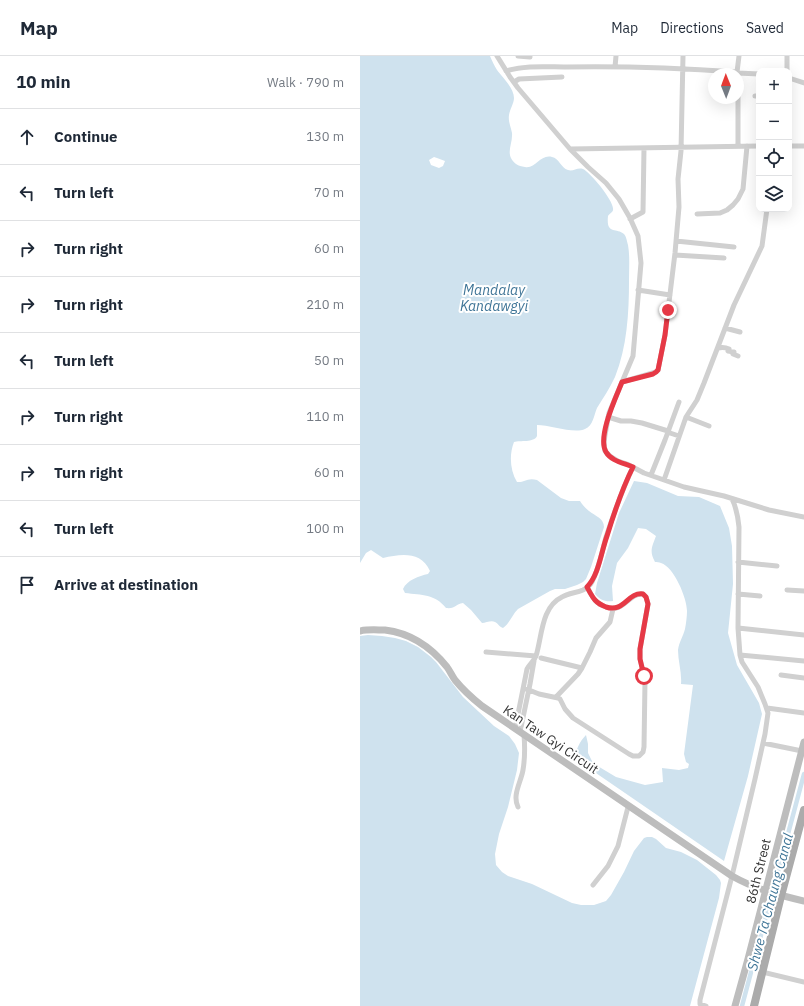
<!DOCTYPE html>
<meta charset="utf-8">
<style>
:root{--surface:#fff;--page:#f6f6f7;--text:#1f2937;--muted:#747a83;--line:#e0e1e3}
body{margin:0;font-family:"IBM Plex Sans",sans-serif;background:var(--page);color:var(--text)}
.controls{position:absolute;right:12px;top:12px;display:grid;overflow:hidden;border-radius:8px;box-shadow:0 4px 16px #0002}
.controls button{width:36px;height:36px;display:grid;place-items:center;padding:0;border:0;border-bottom:1px solid var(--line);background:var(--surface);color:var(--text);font:20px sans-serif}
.compass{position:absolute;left:348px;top:12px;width:36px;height:36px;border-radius:50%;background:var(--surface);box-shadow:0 4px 16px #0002;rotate:359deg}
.stop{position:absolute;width:12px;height:12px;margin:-9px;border:3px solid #e63946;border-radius:50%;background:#fff}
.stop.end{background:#e63946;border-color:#fff;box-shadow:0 1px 4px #0008}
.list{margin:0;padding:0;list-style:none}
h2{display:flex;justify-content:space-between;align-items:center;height:52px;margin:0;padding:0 16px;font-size:17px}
h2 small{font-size:13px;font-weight:400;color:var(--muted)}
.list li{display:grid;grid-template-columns:26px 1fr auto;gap:12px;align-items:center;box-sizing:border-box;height:56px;padding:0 16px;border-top:1px solid var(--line)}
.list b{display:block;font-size:15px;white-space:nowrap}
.list em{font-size:13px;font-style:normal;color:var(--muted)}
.icon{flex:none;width:22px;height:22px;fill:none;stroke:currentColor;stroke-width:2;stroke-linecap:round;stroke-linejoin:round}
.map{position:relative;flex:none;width:444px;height:950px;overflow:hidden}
header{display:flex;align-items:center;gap:24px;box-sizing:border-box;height:56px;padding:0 20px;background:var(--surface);border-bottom:1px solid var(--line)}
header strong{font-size:19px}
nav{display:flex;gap:22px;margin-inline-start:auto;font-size:14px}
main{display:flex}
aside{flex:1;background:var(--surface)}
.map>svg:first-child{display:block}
.water{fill:#cfe2ee;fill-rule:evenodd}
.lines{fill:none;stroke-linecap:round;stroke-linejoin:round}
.canal{stroke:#cfe2ee;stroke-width:4.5}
.street{stroke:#d0d0d0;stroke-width:5}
.secondary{stroke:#bdbdbd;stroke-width:7}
.primary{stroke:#ababab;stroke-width:8}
.route{stroke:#e63946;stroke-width:5}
.labels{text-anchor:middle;stroke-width:4;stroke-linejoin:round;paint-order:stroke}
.street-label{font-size:13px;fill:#333;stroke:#fff}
.water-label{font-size:14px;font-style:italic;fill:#3f7597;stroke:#fff}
</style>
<header>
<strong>Map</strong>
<nav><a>Map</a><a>Directions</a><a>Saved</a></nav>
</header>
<main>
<aside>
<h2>10 min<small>Walk · 790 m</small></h2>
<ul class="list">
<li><svg class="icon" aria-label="ahead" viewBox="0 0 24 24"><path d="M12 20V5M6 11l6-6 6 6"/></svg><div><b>Continue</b></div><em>130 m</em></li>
<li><svg class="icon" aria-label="left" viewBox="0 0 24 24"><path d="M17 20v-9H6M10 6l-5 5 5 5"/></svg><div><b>Turn left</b></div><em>70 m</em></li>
<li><svg class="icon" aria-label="right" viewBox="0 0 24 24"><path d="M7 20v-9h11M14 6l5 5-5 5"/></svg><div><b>Turn right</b></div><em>60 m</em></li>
<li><svg class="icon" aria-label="right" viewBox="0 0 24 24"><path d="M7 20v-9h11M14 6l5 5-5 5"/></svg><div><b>Turn right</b></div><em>210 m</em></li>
<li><svg class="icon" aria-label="left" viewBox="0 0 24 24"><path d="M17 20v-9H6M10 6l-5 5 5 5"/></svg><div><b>Turn left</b></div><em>50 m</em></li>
<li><svg class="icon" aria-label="right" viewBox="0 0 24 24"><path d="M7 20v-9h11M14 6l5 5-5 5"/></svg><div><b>Turn right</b></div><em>110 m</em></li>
<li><svg class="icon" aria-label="right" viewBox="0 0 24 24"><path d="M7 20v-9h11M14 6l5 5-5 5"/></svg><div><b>Turn right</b></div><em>60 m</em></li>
<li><svg class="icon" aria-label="left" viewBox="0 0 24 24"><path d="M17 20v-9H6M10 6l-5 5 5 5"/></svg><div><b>Turn left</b></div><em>100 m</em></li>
<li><svg class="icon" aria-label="arrive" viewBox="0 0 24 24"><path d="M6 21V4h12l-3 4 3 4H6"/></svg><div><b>Arrive at destination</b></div></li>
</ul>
</aside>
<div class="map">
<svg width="444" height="950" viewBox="0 0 444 950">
<rect width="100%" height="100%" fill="#fff"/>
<!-- water -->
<path class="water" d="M0,0H130C132,5 134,9 137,14C142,21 154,32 154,42C154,47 150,53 149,59C148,66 151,71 152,77C153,89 144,98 156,108C159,110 161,110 165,111C176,113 180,98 192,101C199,102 201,112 208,114C213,116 217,111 223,113C230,116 255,146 253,154C253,156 249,158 248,160C246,179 256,171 264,178C266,180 267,185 268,189C270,200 269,213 269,225C269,257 267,291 255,321C250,332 243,342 237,352C234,359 233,370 225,373C214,378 190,369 177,369C177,372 177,377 177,380C174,387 160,384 154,386C149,399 150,414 157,426C164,427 167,421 177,424L201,442L209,445H220C222,448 225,452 229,455C235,460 244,462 244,471L231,511L226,523L223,526L217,529L205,533H195L190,535L158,553C152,559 150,567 143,572C138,570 139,568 135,566C131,564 126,567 122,567L111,554L103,547C95,548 96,553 86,552C75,538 62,539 45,537L43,533C47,524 59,520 68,518L70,515C61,495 41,498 23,502L11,494L6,497L0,507ZM74,101L77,102L85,105L83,110L79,112L71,109L69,104Z
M274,425L287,427L318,440L339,441L360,450L369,472L372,490L373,528L368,577L377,609L399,647L402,658L388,720L364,805L265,737L214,702C217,693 219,686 226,679L228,688V697L233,707L241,712L256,721L285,729L303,726L302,712L319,714L328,712L329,708L326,706L324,698L333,629L321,628C322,617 318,605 318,594C319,586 323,581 325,573C326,568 327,560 327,555C327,542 314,511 301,507C299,506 297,506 295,506C289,495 292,491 296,480L286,473L278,472L268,492L257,507L252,530L253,545C245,546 240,544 235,538L237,527L259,457Z
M8,579L22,580L35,582L46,585L58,591L71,601L76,606L103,641L134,670L149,680L155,688L159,697L157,714L148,751L139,778L135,798L136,809L142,816L148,820L172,828L212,847L221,849H234L246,845L251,839L264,816L274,795L284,782L287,781H292L296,783L306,792L321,796L337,804L356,819L360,824L361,827L359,842L330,950H0V580Z"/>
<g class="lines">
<!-- canal -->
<path class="canal" d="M382,950L444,718"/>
<!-- street -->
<path class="street" d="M137,0L150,21L158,32L210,93L228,111L246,127L259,143L270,162L278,180L281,207L273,300L249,357L245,379L244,387L245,395L250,400L258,405L267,408L284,417L324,431L364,440L409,454L444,461
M158,0L170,1
M255,11L256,0
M146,15C165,9 187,11 206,11C263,10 320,12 377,16L378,17L399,18
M427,15V0
M377,16L379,0
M429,22L444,27
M154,26L159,23L202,21
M395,40H399
M378,90V17
M429,90H444
M210,93L399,90
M337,158L360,157L367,154L373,149L378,143L383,133L387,90
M270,163L283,156L284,92
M316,185L374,191
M315,199L364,202
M278,234L310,239
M365,272L380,276
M358,292C362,291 365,291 369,293L368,295L374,296L373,298L378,300
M262,326L296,316L298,314L305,279L315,197L319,151L318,123L321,95L323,0
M248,361L261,365H271L282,367L308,375L310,377L319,380
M326,361L349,370
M291,419L305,384L319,346
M304,424L326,361L337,344L344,327L374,249L402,190L407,153
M378,506L417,510
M427,534L444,535
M378,538L400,540
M378,572L444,579
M126,596L176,600
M380,599L444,605
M181,602L222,612
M421,619L444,622
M164,632L179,638L198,642L200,643L205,653L213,662L269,698L273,700H279L283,696L284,691L285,625L283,615L280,603V593L288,548L286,541L283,538C271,537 266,550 256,552C252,553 249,552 246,551C235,547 233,542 227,531
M196,641L218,618L222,612L230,596L236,582L250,566L253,553
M407,652L444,657
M155,673L167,613C170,608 174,605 176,600C182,581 181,551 202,541C208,537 216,537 223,534C227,532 230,530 232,526C239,512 242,496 246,481C254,457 262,434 273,411
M160,676L170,628L174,605
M403,687L442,695
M158,751C152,739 161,726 163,714C165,702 165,691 164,679
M233,829L248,810L258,790L268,751
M402,916L444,926
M346,950L340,948V944L372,820L395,723L405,678L408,657L405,648L398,631L382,606L380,599L378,572L379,471C378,461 377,453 372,443"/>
<!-- secondary -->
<path class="secondary" d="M0,575C8,573 17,574 25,574C50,577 71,591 87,611C90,615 92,620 95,624C103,634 112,642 122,650L372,820C395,833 418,839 444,845
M375,950L388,903L444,686"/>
<!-- primary -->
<path class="primary" d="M394,950L421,840L444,754"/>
</g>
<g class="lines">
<!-- route -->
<path class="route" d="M284,620L280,603V593L288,548L286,541L283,538C267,536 265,557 246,551C235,547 233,542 227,531C239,519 241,496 247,480C254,457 262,433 273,411C264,407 251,405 246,396C237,381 256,341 262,326L293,318L296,316L298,314L305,279L308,254"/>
</g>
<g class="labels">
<!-- street labels -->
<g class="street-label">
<text transform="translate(191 683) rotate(34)" y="5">Kan Taw Gyi Circuit</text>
<text transform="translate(398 815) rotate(-76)" y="5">86th Street</text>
</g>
<!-- water labels -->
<g class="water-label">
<text x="134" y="239">Mandalay<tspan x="134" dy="16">Kandawgyi</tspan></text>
<text transform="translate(410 846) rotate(-75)" y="5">Shwe Ta Chaung Canal</text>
</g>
</g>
</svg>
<div class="controls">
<button>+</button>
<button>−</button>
<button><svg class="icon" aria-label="locate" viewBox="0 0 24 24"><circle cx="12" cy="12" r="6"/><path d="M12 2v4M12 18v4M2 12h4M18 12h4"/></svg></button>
<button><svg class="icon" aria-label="layers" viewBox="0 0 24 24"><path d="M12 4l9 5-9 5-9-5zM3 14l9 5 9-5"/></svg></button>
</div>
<svg class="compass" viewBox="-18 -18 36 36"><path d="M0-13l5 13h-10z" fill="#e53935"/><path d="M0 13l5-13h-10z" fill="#747a83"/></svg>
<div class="stop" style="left:284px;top:620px"></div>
<div class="stop end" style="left:308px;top:254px"></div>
</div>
</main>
